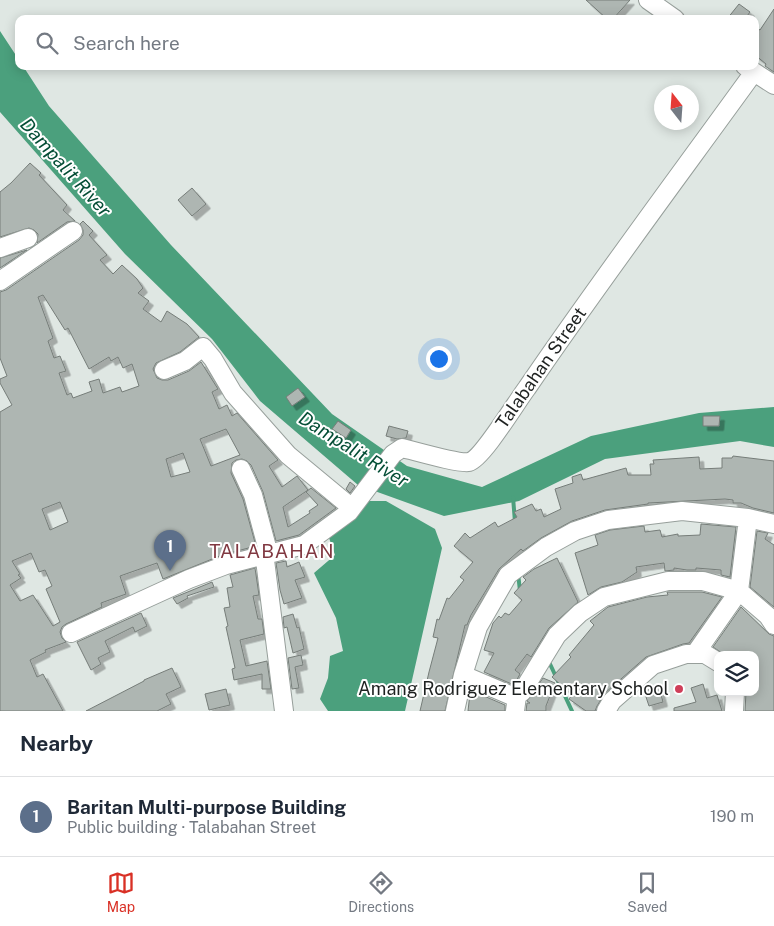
<!DOCTYPE html>
<meta charset="utf-8">
<style>
:root{--surface:#fff;--page:#f6f6f7;--text:#1f2937;--muted:#747a83;--line:#e0e1e3;--accent:#d93025}
body{margin:0;font-family:"Public Sans",sans-serif;background:var(--page);color:var(--text)}
.controls{position:absolute;right:15px;bottom:15px;display:grid;overflow:hidden;border-radius:10px;box-shadow:0 2px 12px #0003}
.controls button{width:45px;height:45px;display:grid;place-items:center;padding:0;border:0;border-bottom:1px solid var(--line);background:var(--surface);color:var(--text);font:25px sans-serif}
.compass{position:absolute;left:654px;top:85px;width:45px;height:45px;border-radius:50%;background:var(--surface);box-shadow:0 2px 12px #0003;rotate:343deg}
.you{position:absolute;left:438px;top:358px;width:18px;height:18px;margin:-12px;border:4px solid #fff;border-radius:50%;background:#1a73e8;box-shadow:0 0 0 8px #1a73e833}
.badge{display:grid;place-items:center;width:32px;height:32px;border-radius:50%;background:var(--accent);color:#fff;font-size:16px;font-weight:700}
.pin{position:absolute;translate:-50% -41px;filter:drop-shadow(0 1px 2px #0008)}
.pin::after{content:'';position:absolute;top:26px;width:18px;height:15px;background:inherit;clip-path:polygon(0 0,100% 0,50% 100%)}
.list{margin:0;padding:0;list-style:none}
h2{display:flex;justify-content:space-between;align-items:center;height:65px;margin:0;padding:0 20px;font-size:21px}
h2 small{font-size:16px;font-weight:400;color:var(--muted)}
.list li{display:grid;grid-template-columns:32px 1fr auto;gap:15px;align-items:center;box-sizing:border-box;height:80px;padding:0 20px;border-top:1px solid var(--line)}
.list b{display:block;font-size:19px;white-space:nowrap}
.list p{margin:0;font-size:16px;white-space:nowrap;color:var(--muted)}
.list em{font-size:16px;font-style:normal;color:var(--muted)}
.icon{flex:none;width:28px;height:28px;fill:none;stroke:currentColor;stroke-width:2;stroke-linecap:round;stroke-linejoin:round}
.map{position:relative;flex:none;width:774px;height:711px;overflow:hidden}
.search{position:absolute;background:var(--surface);box-shadow:0 2px 12px #0003;left:15px;right:15px;top:15px;height:55px;display:flex;align-items:center;gap:12px;box-sizing:border-box;padding:0 18px;border-radius:10px;color:var(--muted);font-size:19px}
.sheet{height:145px;background:var(--surface)}
nav{display:flex;justify-content:space-around;align-items:center;box-sizing:border-box;height:70px;border-top:1px solid var(--line);background:var(--surface);font-size:14px;color:var(--muted)}
nav a{display:grid;justify-items:center;gap:2px}
nav .on{color:var(--accent)}
.map>svg:first-child{display:block}
.water{fill:#4ba07d}
.lines{fill:none;stroke-linecap:round;stroke-linejoin:round}
.stream{stroke:#4ba07d;stroke-width:4}
.building{fill:#aeb6b2;stroke:#767d79;fill-rule:evenodd;filter:url(#shadow)}
.minor-casing{stroke:#979f9b;stroke-width:20}
.minor{stroke:#fff;stroke-width:18}
.poi-dot{fill:#cf3f59;stroke:#fff;stroke-width:2}
.labels{text-anchor:middle;stroke-width:4;stroke-linejoin:round;paint-order:stroke}
.street-label{font-size:18px;fill:#1e2120;stroke:#fff}
.poi-label{font-size:18px;fill:#1e2120;stroke:#fff;text-anchor:end}
.water-label{font-size:19px;font-style:italic;fill:#054e36;stroke:#fff}
.neighbourhood-label{font-size:19px;letter-spacing:1px;fill:#803841;stroke:#fff}
</style>
<div class="map">
<svg width="774" height="711" viewBox="0 0 774 711">
<defs>
<filter id="shadow"><feDropShadow dx="4.5" dy="4.5" stdDeviation="0" flood-color="#0004"/></filter>
</defs>
<rect width="100%" height="100%" fill="#dfe7e3"/>
<!-- water -->
<path class="water" d="M0,31L19,60V66H23L49,106L171,245L332,414L407,466L482,487L591,436L699,413L774,407V447L740,441L605,459L519,501L444,516L358,485L260,401L212,339L125,254L0,112Z
M365,501H386L435,529L442,548L405,711H328L320,699L328,678L330,656L343,651L336,618L314,573L335,555L328,535Z"/>
<g class="lines">
<!-- stream -->
<path class="stream" d="M513,497L515,522
M518,573L520,591
M550,664L572,711"/>
</g>
<!-- building -->
<path class="building" d="M586,0H630L613,19H607Z
M739,4L750,12L745,19H727Z
M774,9V72L765,66L766,64L755,55V27L760,30Z
M30,163L41,173L39,175L67,205L63,210L75,221L67,222L37,243L38,234L34,230L29,228L0,237V192L11,183Z
M192,188L206,204L192,216L178,200Z
M83,221L93,231L89,235L107,255L100,260L113,274L122,265L137,279L143,288L138,293L149,301L143,309L161,322L167,311L187,324L199,337L180,352L156,363L153,369L157,378L162,380H168L189,371L201,362L218,389L212,392L219,409L227,405L232,416L237,413L278,460L269,466L282,487L297,476L308,490L283,507L288,527L310,513L309,511L318,505L306,492L311,488L336,508L299,535L276,541L263,492L251,465L247,461L242,459L236,460L232,463L231,473L243,499L256,546L222,555L163,579L157,563L120,576L126,594L101,603L102,607L66,624L62,627L60,632L62,638L66,642L45,650L46,652L30,660L37,677L43,674L63,711H0V412L12,405L0,383V379L7,376L0,358V292L6,290L79,240L83,235V230L80,224ZM43,295L65,330L68,328L89,369L109,357L111,361L118,357L123,368L132,364L139,386L122,392L120,387L103,393L99,379L89,382L92,391L73,398L71,393L67,395L59,373L66,371L60,356L54,358L48,341L53,338L38,297ZM226,429L240,455L211,466L200,439ZM183,453L190,472L171,477L166,459ZM60,502L68,522L50,530L42,509ZM31,553L39,572L45,570L52,586L46,589L60,622L53,626L33,595L20,601L10,585L21,578L18,575L20,574L12,561Z
M27,250L0,268V258Z
M298,388L305,397L292,406L286,397Z
M703,416H720L719,426H703Z
M338,421L351,430L346,438L332,429Z
M389,426L408,431L406,438L397,439L386,436Z
M733,456L774,461V513L753,508L741,503H733V500L725,499L648,503V504L605,510L572,521L541,538L523,551L521,549L499,569L471,615L467,625H465L445,711H420L429,672L438,638L433,637L437,619L439,620L447,598L449,599L464,580L460,577L473,562L454,546L465,533L470,538L495,522L498,527L517,517L514,512L532,504L536,511L541,509L544,517L561,509L555,489L573,483L572,477L581,474L583,480L626,468L628,475H651L650,464H654L653,460L699,457L700,469L722,468V458H732Z
M350,482L355,486L350,493L346,489Z
M701,524L736,527L730,577L721,575V570L696,568V570H687L674,568V570L665,571L664,563L636,567L637,572L622,582L601,587L588,595L575,553L598,545L595,535L610,530L644,526L645,532L660,530L662,537L678,534V536L700,535Z
M757,531L768,533L765,539L774,545V607L750,587Z
M557,558L578,602L549,628L531,657L527,654L515,670L520,674L514,685L484,672L494,653L484,650L493,623L499,616L501,618L505,613L509,615L522,600L514,593L526,580L523,577L534,569Z
M286,561L287,567L299,562L305,577L295,580L302,598L284,604L280,590L276,563Z
M255,568L259,595L253,596L258,619H262L264,634L240,640L246,666L267,661L271,689H262V674L234,680L232,669L235,668L226,627L228,626L224,608L230,607L227,588L233,587L230,575Z
M212,582L214,587L187,596L188,598L177,604L173,598Z
M667,592H702L722,597L689,643L683,644L646,657L605,693L597,706L595,711H586L569,699L572,695L552,677L571,657L569,655L594,625L590,621L608,607L647,597L668,595Z
M741,607L769,634L774,636V711H745L746,692H755V655H725L713,647Z
M141,613L147,626L135,632L133,627L105,641L110,652L98,658L101,664L91,670L77,642Z
M293,614L297,628L299,627L304,649L293,653L287,627L284,628L283,617Z
M301,655L303,665L295,667L299,688L292,689L288,658Z
M172,668L181,687L166,694L171,704L157,711H86L144,681V680Z
M543,678L555,683L546,706V711H526L527,703H530L527,701Z
M703,684L707,698L717,695L722,711H674V708L696,702L691,688Z
M659,687L663,702L649,706L644,691Z
M226,689L230,705L209,710L205,694Z
M470,693L484,696L505,705V711H468Z"/>
<g class="lines">
<defs>
<path id="minor" d="M648,0L675,19
M745,66L774,85
M0,248L28,238
M0,281L73,231
M164,370L185,361L203,347L213,359L233,393L288,455L352,508
M241,469L253,495L268,551L265,560L284,711
M71,633L189,579L226,565L304,545L349,512L393,454L402,448C415,451 459,464 469,462C482,459 517,401 527,388C600,281 678,177 754,72
M695,654L739,591L748,518
M463,675L512,696H517L522,692L557,635L580,613L604,597L668,581H703L739,591L768,616L774,625
M455,711L463,675L478,627L508,575L546,547L575,531L608,520L682,511L748,518L774,524
M515,711L517,696
M606,711L612,701L653,665L686,654H705L718,662
M734,711L735,692"/>
</defs>
<!-- minor casing -->
<use href="#minor" class="minor-casing"/>
<!-- minor -->
<use href="#minor" class="minor"/>
</g>
<!-- markers -->
<circle class="poi-dot" cx="679" cy="689" r="5"/>
<g class="labels">
<!-- street labels -->
<g class="street-label">
<text transform="translate(541 368) rotate(-55)" y="6">Talabahan Street</text>
</g>
<!-- poi labels -->
<g class="poi-label">
<text x="669" y="695">Amang Rodriguez Elementary School</text>
</g>
<!-- water labels -->
<g class="water-label">
<text transform="translate(66 167) rotate(48)" y="7">Dampalit River</text>
<text transform="translate(354 449) rotate(32)" y="7">Dampalit River</text>
</g>
<!-- neighbourhood labels -->
<g class="neighbourhood-label">
<text x="272" y="558">TALABAHAN</text>
</g>
</g>
</svg>
<div class="controls">
<button><svg class="icon" aria-label="layers" viewBox="0 0 24 24"><path d="M12 4l9 5-9 5-9-5zM3 14l9 5 9-5"/></svg></button>
</div>
<svg class="compass" viewBox="-18 -18 36 36"><path d="M0-13l5 13h-10z" fill="#e53935"/><path d="M0 13l5-13h-10z" fill="#747a83"/></svg>
<div class="you"></div>
<div class="pin badge" style="left:170px;top:571px;background:#5c6f8a">1</div>
<div class="search"><svg class="icon" aria-label="search" viewBox="0 0 24 24"><circle cx="10" cy="10" r="6"/><path d="M15 15l6 6"/></svg>Search here</div>
</div>
<section class="sheet">
<h2>Nearby<small></small></h2>
<ul class="list">
<li><span class="badge" style="background:#5c6f8a">1</span><div><b>Baritan Multi-purpose Building</b><p>Public building · Talabahan Street</p></div><em>190 m</em></li>
</ul>
</section>
<nav>
<a class="on"><svg class="icon" aria-label="map" viewBox="0 0 24 24"><path d="M3 6l6-2 6 2 6-2v14l-6 2-6-2-6 2zM9 4v14M15 6v14"/></svg>Map</a>
<a><svg class="icon" aria-label="directions" viewBox="0 0 24 24"><path d="M12 3l9 9-9 9-9-9zM9 14v-3h6M13 9l2 2-2 2"/></svg>Directions</a>
<a><svg class="icon" aria-label="saved" viewBox="0 0 24 24"><path d="M7 4h10v16l-5-4-5 4z"/></svg>Saved</a>
</nav>
